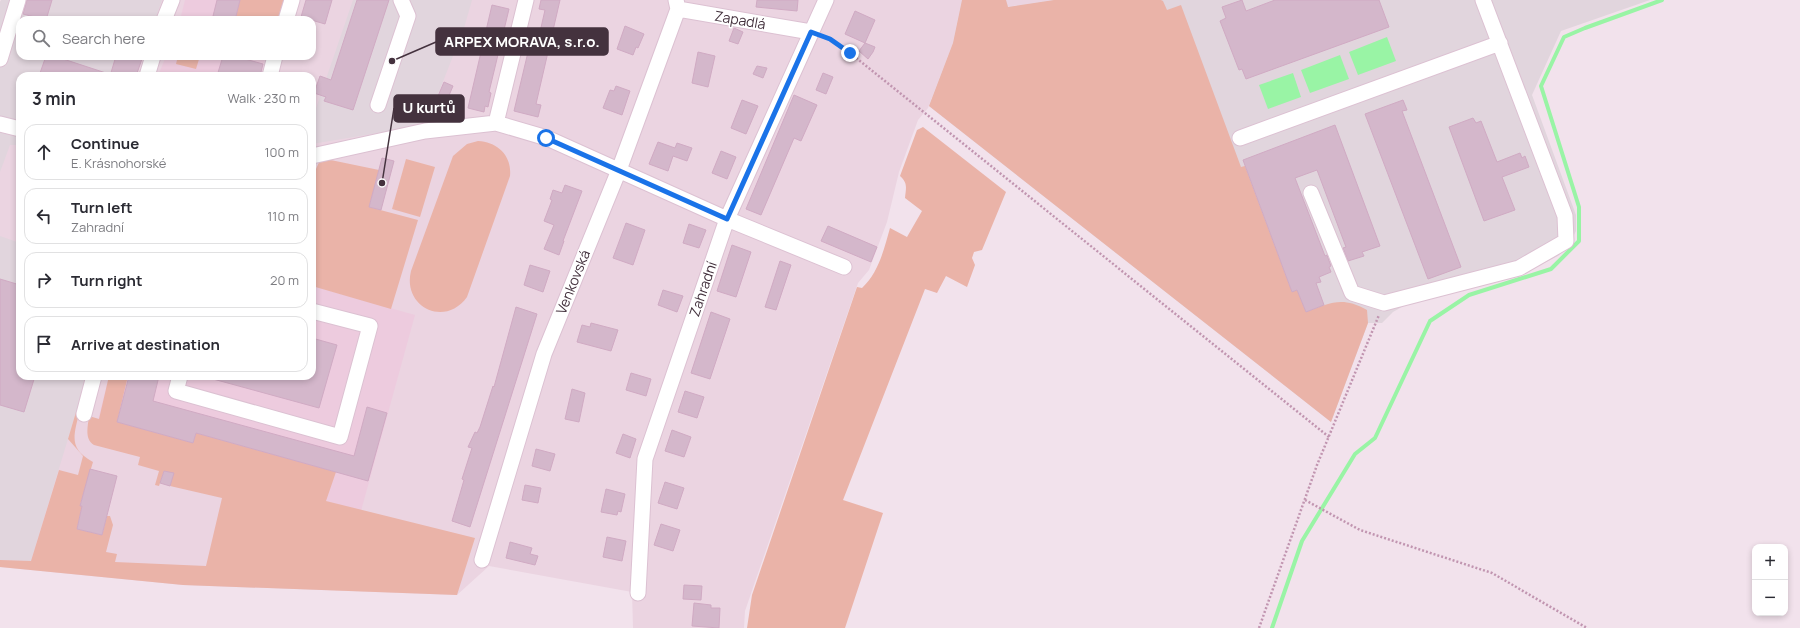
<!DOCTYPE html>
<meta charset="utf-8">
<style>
:root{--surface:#fff;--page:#f7f7f7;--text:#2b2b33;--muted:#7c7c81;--line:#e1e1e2}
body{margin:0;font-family:Manrope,sans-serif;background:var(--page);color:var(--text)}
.controls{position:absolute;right:12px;bottom:12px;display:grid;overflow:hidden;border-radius:8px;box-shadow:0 2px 6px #0003}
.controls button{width:36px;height:36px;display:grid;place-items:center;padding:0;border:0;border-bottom:1px solid var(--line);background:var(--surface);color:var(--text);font:20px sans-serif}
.stop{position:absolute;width:12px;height:12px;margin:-9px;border:3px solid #1a73e8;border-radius:50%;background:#fff}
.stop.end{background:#1a73e8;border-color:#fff;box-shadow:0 1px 4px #0008}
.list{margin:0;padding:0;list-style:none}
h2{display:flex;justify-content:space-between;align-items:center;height:52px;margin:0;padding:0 16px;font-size:17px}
h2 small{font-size:13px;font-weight:400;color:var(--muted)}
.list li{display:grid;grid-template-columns:26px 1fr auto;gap:12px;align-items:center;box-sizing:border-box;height:56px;margin:0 8px 8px;padding:0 8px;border:1px solid var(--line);border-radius:12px}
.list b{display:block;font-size:15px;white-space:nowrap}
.list p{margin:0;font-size:13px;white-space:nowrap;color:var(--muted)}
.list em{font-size:13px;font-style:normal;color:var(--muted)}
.icon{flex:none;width:22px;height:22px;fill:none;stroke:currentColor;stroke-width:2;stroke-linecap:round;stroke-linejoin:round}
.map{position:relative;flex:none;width:1800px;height:628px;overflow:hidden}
.search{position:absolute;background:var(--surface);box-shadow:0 2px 6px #0003;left:16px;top:16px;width:300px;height:44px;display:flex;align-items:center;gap:10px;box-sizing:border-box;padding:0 14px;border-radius:12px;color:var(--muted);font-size:15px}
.panel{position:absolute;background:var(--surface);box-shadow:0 2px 6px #0003;left:16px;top:72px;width:300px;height:308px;border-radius:12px}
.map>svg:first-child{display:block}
.residential{fill:#ebd4e1;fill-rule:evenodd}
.industrial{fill:#e1d5dd}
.education{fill:#edcbde}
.green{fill:#eab3a8}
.water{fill:#99f4a5}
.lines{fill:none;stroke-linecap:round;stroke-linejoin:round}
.stream{stroke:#99f4a5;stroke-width:4}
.building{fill:#d4b7cb;stroke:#d0aac3}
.minor-casing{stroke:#dcc1d2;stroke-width:17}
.path{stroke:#c195b0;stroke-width:2.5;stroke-dasharray:2 2;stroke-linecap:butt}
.minor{stroke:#fff;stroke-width:15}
.route{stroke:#1a73e8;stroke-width:5}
.labels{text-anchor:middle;stroke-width:3;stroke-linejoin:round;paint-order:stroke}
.street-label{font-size:14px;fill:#44323e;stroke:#fff}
.leader{fill:none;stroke:#44323e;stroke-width:1.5}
.callout-dot{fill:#44323e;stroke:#fff;stroke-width:1.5}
.callout{fill:#44323e;stroke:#44323e;stroke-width:1.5}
.callout-label{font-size:15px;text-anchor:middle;font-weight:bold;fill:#fff}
</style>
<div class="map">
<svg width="1800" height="628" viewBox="0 0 1800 628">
<rect width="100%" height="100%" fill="#f2e2ec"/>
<!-- residential -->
<path class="residential" d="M1,0H962L953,43L928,108L918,120L899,172L887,222L869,270L858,283L745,611L744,628H633L632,592L489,566L457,595L183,585L0,567V2ZM20,20H312V56H20ZM20,76H312V376H20Z
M1006,0H1054L1007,7Z"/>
<!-- industrial -->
<path class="industrial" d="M1,0H162L155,20H20V56H143L136,76H20V145H10L0,172V2Z
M353,0H472L464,28L426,125L312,144V120Z
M962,0H1006L1008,7L1054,0H1650L1561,31L1532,95L1576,215V231L1569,245L1558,256L1536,267L1407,304L1393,312L1382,323H1368L1331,422L929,106L953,43Z
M0,236L20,243V376H87L31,561L0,560Z"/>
<!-- education -->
<path class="education" d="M185,0H285L279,20H180Z
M166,56H269L268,59L265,58L261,76H158Z
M312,286L415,315L361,511L94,436L109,376H312Z"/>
<!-- green -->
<path class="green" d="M240,0H285L279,20H235Z
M962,0H1006L1008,7L1054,0H1161L1163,1L1167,10L1181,5L1241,167L1245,166L1292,292L1297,290L1306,312C1330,303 1342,296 1367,310L1368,323L1331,422L929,106L953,43Z
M178,56H200L196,69L176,64Z
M923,127L1006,192L982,250L974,252L972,258L975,265L967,287L946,276L937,293L925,289L843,500L883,513L845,628H747L752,595L857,287L862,288C879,272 884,249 890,228L907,237L922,211L905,198C906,188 908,183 900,176L917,130Z
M478,141C498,142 512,156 510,176L467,297C445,328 402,307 411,271L453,156L467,144Z
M321,158L379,170L369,207L418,220L391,309L312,286V169H316Z
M406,159L435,167L420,217L392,209Z
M109,376H128L117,422L193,443L196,433L336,472L326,501L475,538L457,595L183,585L0,567V560L31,561L59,470L78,475L83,456L68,439L76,412L79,413C74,436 68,448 93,462L80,505L82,506L77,529L102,535L107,516H110L113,525L106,552L117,554L115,562L206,566L222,498L170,486L173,474L164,471L159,486L155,485L159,471L138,465L140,457L94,445C84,439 88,426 89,416L99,419Z"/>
<!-- water -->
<path class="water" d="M1387,37L1396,61L1358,75L1349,52Z
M1340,55L1349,79L1310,93L1301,70Z
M1293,73L1301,97L1268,109L1259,85Z"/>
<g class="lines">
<!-- stream -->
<path class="stream" d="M1272,628L1302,541L1355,454L1375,438L1430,321L1469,295L1551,269L1579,241V207L1541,86L1564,37L1585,28L1662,0"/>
</g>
<!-- building -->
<path class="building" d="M27,0H52L46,20L23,14Z
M217,0H240L235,20H227L213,16Z
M306,0H332L325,24L301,17Z
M357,0H389L353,110L324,101L326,97L314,93L320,76L331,80Z
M541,0H560L536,104L541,105L538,117L514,111L533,31L540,32L545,10L539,9Z
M757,0H798L797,11L756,7Z
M1242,0L1246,11L1275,0H1379L1389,27L1246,79L1242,69L1239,70L1220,21L1226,18L1222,7Z
M492,5L509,9L489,92L491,93L488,107L485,106L484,112L468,108Z
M855,11L875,20L865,43L845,34Z
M625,26L644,34L638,48L636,47L633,55L617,49Z
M734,28L743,32L738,44L729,41Z
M865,43L875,47L873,52L868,59L859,51Z
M698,52L715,56L708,87L692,83Z
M46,56H54L109,74V76H39Z
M116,56H143L136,76H110Z
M223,56H234L263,64L260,76H217Z
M757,66L767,68L763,78L753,74Z
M823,73L833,77L826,94L816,90Z
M444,82L453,86L441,114L444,115L442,120L427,122Z
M616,86L630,91L622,115L603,108L610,90L614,91Z
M794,95L817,105L801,141L794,138L761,215L746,209Z
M742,100L758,106L746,134L731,128Z
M1403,100L1407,110L1402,111L1461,267L1428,279L1365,114Z
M1473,118L1476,123L1481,121L1497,162L1520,153L1522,158L1525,156L1529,167L1502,177L1515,210L1484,221L1449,127Z
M1335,125L1380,246L1362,252L1364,256L1348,261L1343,248L1346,247L1317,170L1295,178L1325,256L1327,255L1331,266L1329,267L1331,272L1319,277L1321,282L1316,283L1324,305L1306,312L1297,290L1292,292L1243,160Z
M658,142L675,148L677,143L692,148L687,161L673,156L668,171L649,164Z
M721,151L736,157L727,179L712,173Z
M382,158L394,161L381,210L369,207Z
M565,185L582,191L563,241H564L559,255L544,249L554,225L544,221L552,200L550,199L553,190L562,193Z
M626,223L645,230L633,265L613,258Z
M689,224L706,230L699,248L683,243Z
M828,226L877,247L871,262L821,241Z
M732,245L751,252L736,297L717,291Z
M780,261L791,265L776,310L765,307Z
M530,265L550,271L543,292L524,285Z
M0,279L20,285V376H35L24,412L0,405Z
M663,290L683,296L677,312L658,305Z
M516,307L537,314L470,527L452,521L464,480L462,479L472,448L468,447L475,432L477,433L480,427L493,386L494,387Z
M711,312L730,319L710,379L691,373Z
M591,323L618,330L611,351L577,342L582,325L590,327Z
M312,338L337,345L319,408L213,379L214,376H312Z
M631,373L651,379L646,396L626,390Z
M129,376H159L153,401L354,456L367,407L387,413L368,481L196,433L193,443L117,422Z
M572,389L585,393L579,422L565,419Z
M685,391L704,397L697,418L678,412Z
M672,430L691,437L684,457L665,451Z
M623,434L636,439L630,458L616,453Z
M536,449L555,454L550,471L532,466Z
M90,469L117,476L102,535L77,529L82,506H80Z
M164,471L174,473L170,486L160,483Z
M665,482L684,488L677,509L658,503Z
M525,485L541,488L538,503L522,500Z
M606,489L625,494L621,512L618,511L617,515L601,512Z
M661,524L680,530L673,551L654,545Z
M607,537L626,541L622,561L603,557Z
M510,542L532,548L530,554L538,556L535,565L506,558Z
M684,585L702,586L701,600L683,599Z
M694,603L711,605V608H720L719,628L692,626Z"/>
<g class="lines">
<defs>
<path id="minor" d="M676,0L678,9L811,32
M164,20L172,0
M286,20L292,0
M0,59L18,0
M147,76L153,56
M270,76L275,56
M378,105L408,16L401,0
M496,123L526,0
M0,124L20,129
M1240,138L1500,43
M312,156L425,131L496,123L547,138L727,219L844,267
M1311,193L1352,293L1384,303L1519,268L1566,241L1565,216L1483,0
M180,376L176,391L340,437L370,326L312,311
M84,414L94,376
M482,560L544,354L619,170L678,9
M638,593L645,459L727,219L826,0"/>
</defs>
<!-- minor casing -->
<use href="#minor" class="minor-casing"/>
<!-- path -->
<path class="path" d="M823,36L830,39L850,53L1329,437
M1305,500L1360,530L1492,573L1587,628
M1259,628L1317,465L1379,315"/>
<!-- minor -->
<use href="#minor" class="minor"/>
</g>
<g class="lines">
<!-- route -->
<path class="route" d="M546,138L727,219L811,32L830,39L850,53"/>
</g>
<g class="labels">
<!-- street labels -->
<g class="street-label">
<text transform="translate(740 20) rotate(10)" y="5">Zapadlá</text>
<text transform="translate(573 282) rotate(-68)" y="5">Venkovská</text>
<text transform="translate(703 289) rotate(-71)" y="5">Zahradní</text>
</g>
</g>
<!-- callouts -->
<path class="leader" d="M392 61L436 42M382 183L394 108"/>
<g class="callout-dot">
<circle cx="392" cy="61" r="4"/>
<circle cx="382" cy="183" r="4"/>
</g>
<g class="callout">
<rect x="436" y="28" width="172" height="27" rx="4"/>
<rect x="394" y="95" width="70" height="27" rx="4"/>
</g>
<g class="callout-label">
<text x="522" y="47">ARPEX MORAVA, s.r.o.</text>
<text x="429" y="113">U kurtů</text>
</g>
</svg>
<div class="controls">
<button>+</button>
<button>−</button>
</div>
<div class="stop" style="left:546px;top:138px"></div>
<div class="stop end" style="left:850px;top:53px"></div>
<div class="search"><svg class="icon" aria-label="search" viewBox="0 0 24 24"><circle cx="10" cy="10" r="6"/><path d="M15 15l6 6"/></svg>Search here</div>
<section class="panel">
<h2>3 min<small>Walk · 230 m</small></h2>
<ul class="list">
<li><svg class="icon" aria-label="ahead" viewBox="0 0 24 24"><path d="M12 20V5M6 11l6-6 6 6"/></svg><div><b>Continue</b><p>E. Krásnohorské</p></div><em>100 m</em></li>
<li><svg class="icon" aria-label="left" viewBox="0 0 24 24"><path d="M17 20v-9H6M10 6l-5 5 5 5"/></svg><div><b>Turn left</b><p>Zahradní</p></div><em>110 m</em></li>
<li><svg class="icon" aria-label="right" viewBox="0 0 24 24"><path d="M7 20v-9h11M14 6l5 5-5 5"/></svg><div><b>Turn right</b></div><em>20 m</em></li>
<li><svg class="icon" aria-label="arrive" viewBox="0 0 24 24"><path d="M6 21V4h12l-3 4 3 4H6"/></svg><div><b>Arrive at destination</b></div></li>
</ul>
</section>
</div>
